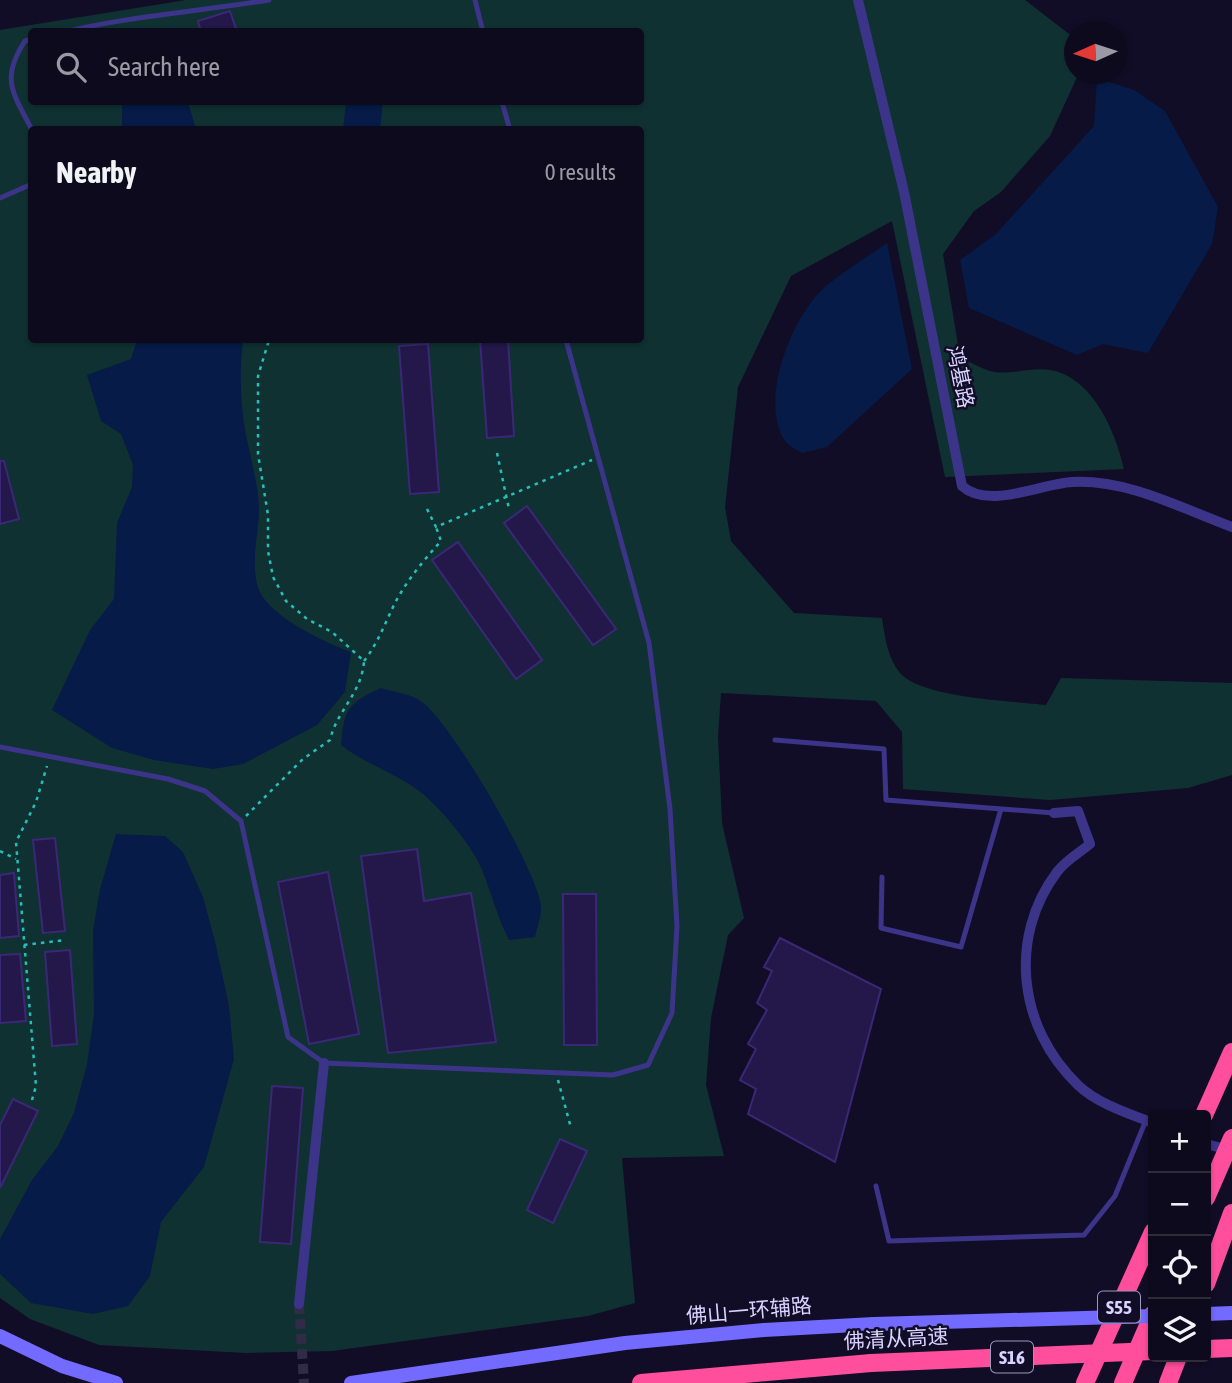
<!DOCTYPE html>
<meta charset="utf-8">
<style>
:root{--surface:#0e0a1d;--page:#1c182a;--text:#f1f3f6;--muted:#9b9aa4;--line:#2e2b3b}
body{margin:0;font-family:"Asap Condensed","Noto Sans SC",sans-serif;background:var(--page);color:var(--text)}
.controls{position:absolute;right:21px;bottom:21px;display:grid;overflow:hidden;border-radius:7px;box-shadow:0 2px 5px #0004}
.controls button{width:63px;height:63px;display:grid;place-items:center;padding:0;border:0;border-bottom:2px solid var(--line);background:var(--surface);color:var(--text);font:35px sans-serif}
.compass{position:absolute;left:1064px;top:21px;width:63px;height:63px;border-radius:50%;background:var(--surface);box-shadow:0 2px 5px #0004;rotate:267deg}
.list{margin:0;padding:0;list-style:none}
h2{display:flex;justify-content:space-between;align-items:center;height:91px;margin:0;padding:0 28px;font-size:30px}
h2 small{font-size:23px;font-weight:400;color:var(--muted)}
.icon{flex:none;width:38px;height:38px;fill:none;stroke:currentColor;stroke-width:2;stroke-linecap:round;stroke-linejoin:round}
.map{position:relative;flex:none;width:1232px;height:1383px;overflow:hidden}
.search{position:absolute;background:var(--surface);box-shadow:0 2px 5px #0004;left:28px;top:28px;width:616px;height:77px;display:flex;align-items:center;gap:18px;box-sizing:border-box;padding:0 24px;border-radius:7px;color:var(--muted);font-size:26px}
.panel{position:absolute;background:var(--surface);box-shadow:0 2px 5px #0004;left:28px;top:126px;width:616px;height:217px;border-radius:7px}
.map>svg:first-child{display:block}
.green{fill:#103131;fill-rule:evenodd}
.water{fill:#061b47}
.building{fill:#231849;stroke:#3a2877;stroke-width:2}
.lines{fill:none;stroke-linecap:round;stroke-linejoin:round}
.minor-tunnel{stroke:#302b47;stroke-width:10;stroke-dasharray:10 5;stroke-linecap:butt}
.path{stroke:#25c0bd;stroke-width:2.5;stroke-dasharray:3.5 5;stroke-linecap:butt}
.service{stroke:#3b3489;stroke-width:5}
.minor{stroke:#3b3489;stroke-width:10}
.secondary{stroke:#736aff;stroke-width:14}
.motorway{stroke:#ff4e9c;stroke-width:18}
.secondary-bridge{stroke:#736aff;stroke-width:14}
.motorway-bridge{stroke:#ff4e9c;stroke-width:18}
.labels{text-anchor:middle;stroke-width:5;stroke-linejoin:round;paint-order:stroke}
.shield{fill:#120d27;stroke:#9d98be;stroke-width:2}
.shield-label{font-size:19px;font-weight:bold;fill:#d9d3ff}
.street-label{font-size:21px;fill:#d9d3ff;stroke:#120d27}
</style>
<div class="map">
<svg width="1232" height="1383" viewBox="0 0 1232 1383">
<rect width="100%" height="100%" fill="#120d27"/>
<!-- green -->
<path class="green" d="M186,0H1025L1073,37L1077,77L1050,136L1001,192L974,211L943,254L960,357C970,362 980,368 990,371C1008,376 1031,367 1050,370C1093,377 1116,433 1124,469L945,477L892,221L791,276L738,387L725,507L731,541L794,613L882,618C885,637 887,657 900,673C921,698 1013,701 1046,705L1061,678L1232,683V775L1188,788L1050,800L903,789L902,732L876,701L721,693L718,736L722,823L744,918L728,935L711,1018L706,1085L724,1156L622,1158L635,1303L588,1316L332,1351L246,1353L99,1345L30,1319L0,1298V30ZM32,32H640V102H32ZM32,130H640V340H32Z"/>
<!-- water -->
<path class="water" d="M1097,78L1134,90L1165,111L1218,207L1212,244L1148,353L1103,344L1077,355L969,308L960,260L995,235L1094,126Z
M122,102H188L196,129H122Z
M346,102H383L380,129H343Z
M887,243L912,369L827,447L802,453C797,450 788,445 785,441C758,400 792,316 825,287C844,271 866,258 887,243Z
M137,340H243C240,365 240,389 243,415C246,445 257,474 259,505C260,532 249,563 259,590C269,616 327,644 351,652L345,692L317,725L243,764L213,769L154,760L112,748L52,710L90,630L114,599L117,523L132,487L133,465L121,434L101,421L87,375L131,359Z
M381,688C393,692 412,694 422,702C453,725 535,867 541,905C542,915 537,928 535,937L509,940C497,917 492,894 482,870C474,848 441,809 423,794C397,773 366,765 341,745C344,709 348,703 381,688Z
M116,834L165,836L183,852L203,897L215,941L229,1006L234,1059L204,1167L161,1222L150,1276L128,1306L93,1314L31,1303L0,1274V1239L32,1180L58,1146L74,1113L87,1064L94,1014L93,931L100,889Z"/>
<!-- building -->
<path class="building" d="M230,11L237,32H201L198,21Z
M480,340H508L514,436L487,438Z
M428,344L439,492L410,494L399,346Z
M0,461H4L19,519L0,524Z
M527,506L616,629L593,645L504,523Z
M458,542L542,660L516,679L432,560Z
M55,838L65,931L43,933L33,840Z
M417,849L424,901L471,893L496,1042L388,1053L361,856Z
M328,872L359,1034L309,1044L278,882Z
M14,873L19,936L0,938V875Z
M563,894H596L597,1045H564Z
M780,938L881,989L835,1162L748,1114L756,1089L740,1080L756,1049L748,1044L767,1010L757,1003L772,971L764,967Z
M70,950L77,1044L52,1046L45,952Z
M20,954L26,1021L0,1023V955Z
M272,1086L303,1088L291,1244L260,1242Z
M13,1099L38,1111L0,1188V1125Z
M560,1139L587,1151L553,1223L527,1210Z"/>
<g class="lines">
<!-- minor-tunnel -->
<path class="minor-tunnel" d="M299,1304L304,1383"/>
<!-- path -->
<path class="path" d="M497,453L509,509
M427,509L436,527L592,460
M364,661C378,643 385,623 395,603C407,580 424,560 441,541L436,527
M246,816L303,759L330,740C337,710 362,693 364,661L332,632L307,619L286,601L273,577L268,551V515L258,454V376L269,340
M0,851L16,859
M24,945L66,940
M558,1080L571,1128
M32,1100L36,1086L16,842L36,802L47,766"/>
<!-- service -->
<path class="service" d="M475,0L483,32
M64,32C131,16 201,11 269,0
M32,39L25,41C0,79 13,93 32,130
M502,102L510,130
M0,198L32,184
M775,740L884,749L886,800L1054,813
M0,747L168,779L205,791L241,821L288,1037L324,1063L613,1075L648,1065L672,1013L677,926L670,809L649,643L566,340
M882,877L881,928L961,947L1001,809
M876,1186L889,1241L1084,1235L1115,1196L1146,1120"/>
<!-- minor -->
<path class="minor" d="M858,0L904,192L962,486C989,510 1039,484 1072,482C1127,479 1181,508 1232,527
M1054,813L1078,811L1090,844C1079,853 1065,861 1057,872C1008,937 1018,1028 1078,1085C1098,1104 1128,1113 1153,1123
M1206,1144L1229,1150
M299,1304L324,1063"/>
<!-- secondary -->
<path class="secondary" d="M1206,1314L1232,1313
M0,1336L62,1366L116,1383
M351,1383L625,1343L764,1330L874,1324"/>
<!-- motorway -->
<path class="motorway" d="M1204,1115L1232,1052
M1206,1284L1232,1213
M1206,1349L1232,1348
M641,1383L871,1363
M1085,1383L1153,1232
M1123,1383L1153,1314
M1168,1383L1178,1357"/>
<!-- secondary-bridge -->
<path class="secondary-bridge" d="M874,1324L1153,1316"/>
<!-- motorway-bridge -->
<path class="motorway-bridge" d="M1206,1198L1232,1138
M871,1363L1153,1351"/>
</g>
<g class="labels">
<!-- shield labels -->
<g class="shield">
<rect x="1098" y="1291.5" width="42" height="31" rx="5"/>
<rect x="991" y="1341.5" width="42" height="31" rx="5"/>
</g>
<g class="shield-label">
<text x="1119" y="1314">S55</text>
<text x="1012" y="1364">S16</text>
</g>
<!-- street labels -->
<g class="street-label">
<text transform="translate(960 377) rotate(79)" y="7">鸿基路</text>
<text transform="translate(749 1311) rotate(-5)" y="7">佛山一环辅路</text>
<text transform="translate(896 1339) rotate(-3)" y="7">佛清从高速</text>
</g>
</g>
</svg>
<div class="controls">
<button>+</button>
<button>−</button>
<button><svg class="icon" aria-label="locate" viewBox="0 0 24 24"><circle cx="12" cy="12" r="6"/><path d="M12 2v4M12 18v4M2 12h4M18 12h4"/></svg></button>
<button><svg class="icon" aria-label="layers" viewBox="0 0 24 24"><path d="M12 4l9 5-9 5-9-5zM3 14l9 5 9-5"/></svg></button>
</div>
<svg class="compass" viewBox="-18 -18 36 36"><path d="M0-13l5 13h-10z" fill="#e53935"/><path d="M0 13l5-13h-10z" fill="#9b9aa4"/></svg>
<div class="search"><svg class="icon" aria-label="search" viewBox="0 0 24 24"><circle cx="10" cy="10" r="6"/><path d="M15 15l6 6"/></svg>Search here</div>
<section class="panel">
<h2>Nearby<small>0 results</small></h2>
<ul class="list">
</ul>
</section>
</div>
